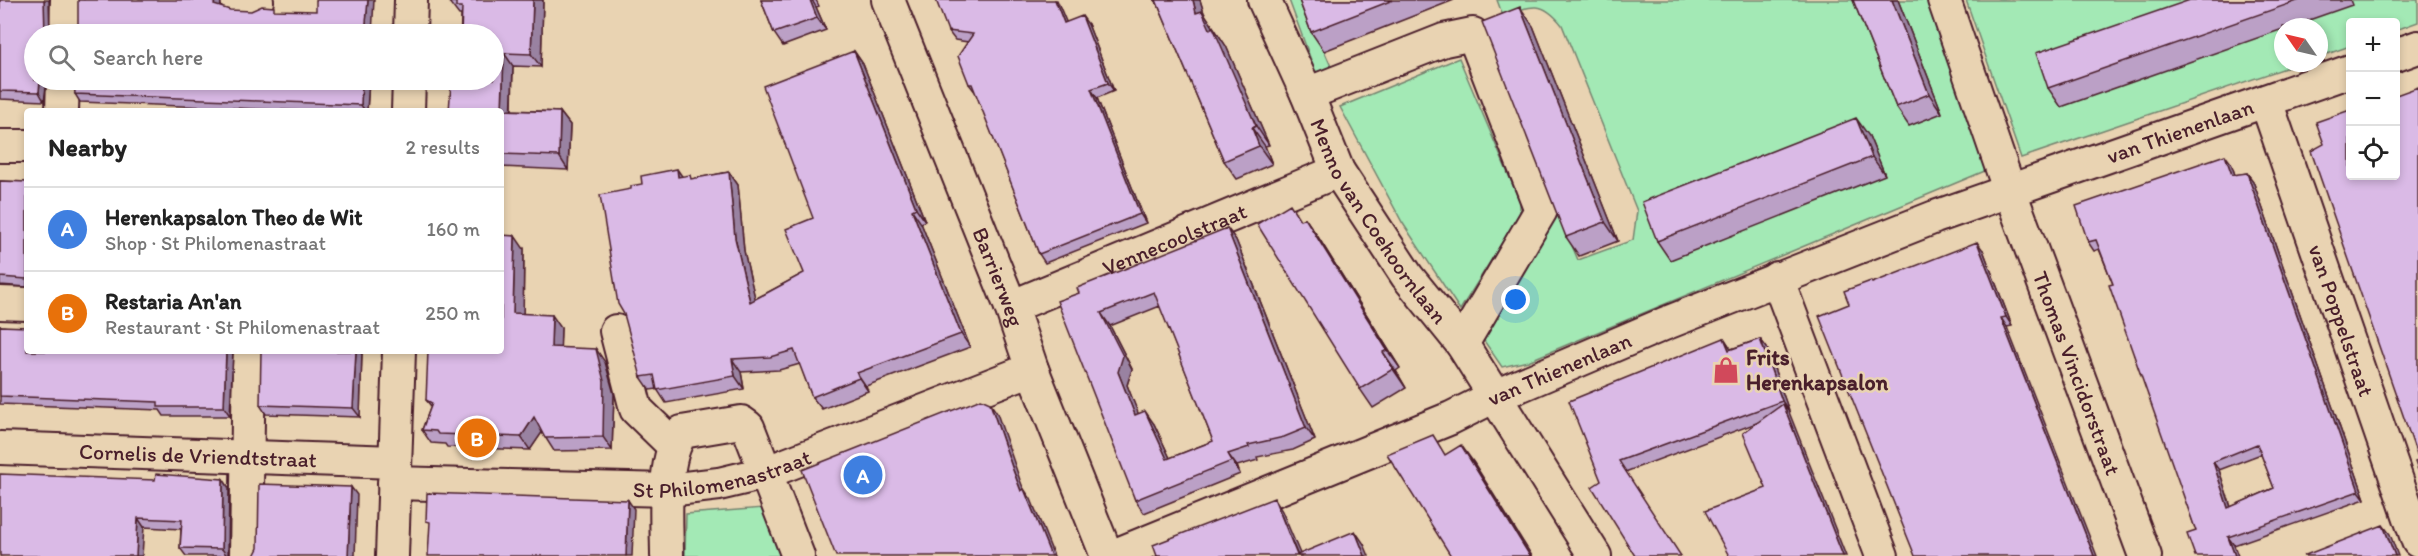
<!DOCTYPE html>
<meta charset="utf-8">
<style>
:root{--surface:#fff;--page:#f2f2f2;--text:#222;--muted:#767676;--line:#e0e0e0;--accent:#d1495b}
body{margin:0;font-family:Itim,sans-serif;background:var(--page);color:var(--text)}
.controls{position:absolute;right:18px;top:18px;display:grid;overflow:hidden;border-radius:6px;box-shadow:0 3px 9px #0003}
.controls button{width:54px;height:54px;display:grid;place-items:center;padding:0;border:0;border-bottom:2px solid var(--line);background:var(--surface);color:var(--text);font:30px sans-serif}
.compass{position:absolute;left:2274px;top:18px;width:54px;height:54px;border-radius:50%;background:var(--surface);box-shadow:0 3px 9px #0003;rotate:304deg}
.you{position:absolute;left:1516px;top:300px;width:21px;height:21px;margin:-15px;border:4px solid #fff;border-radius:50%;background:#1a73e8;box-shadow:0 0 0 9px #1a73e833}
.badge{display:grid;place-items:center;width:39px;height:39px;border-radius:50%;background:var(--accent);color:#fff;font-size:20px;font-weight:700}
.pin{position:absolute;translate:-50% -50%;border:3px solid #fff;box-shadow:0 2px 6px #0006}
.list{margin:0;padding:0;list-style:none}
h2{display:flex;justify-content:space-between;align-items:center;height:78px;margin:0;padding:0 24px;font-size:26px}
h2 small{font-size:20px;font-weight:400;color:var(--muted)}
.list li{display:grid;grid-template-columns:39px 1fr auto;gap:18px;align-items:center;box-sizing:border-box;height:84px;padding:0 24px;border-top:2px solid var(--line)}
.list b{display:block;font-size:22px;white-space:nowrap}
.list p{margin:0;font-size:20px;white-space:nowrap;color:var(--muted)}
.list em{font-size:20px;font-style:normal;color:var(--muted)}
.icon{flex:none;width:33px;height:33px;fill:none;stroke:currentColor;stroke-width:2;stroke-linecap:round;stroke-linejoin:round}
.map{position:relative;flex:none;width:2418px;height:556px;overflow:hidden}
.search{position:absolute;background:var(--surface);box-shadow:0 3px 9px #0003;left:24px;top:24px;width:480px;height:66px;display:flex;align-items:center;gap:15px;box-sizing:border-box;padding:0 21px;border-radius:33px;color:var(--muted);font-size:22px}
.panel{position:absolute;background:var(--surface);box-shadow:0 3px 9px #0003;left:24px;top:108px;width:480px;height:246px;border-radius:6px}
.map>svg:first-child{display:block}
.green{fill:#a3e9b5;stroke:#768470;stroke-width:1.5}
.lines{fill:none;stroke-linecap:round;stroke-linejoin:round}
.minor-casing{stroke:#4a1f2b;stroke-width:36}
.minor{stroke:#e9d3b2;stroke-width:32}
.wall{fill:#bba0c6;stroke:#4a1f2b;stroke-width:1.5;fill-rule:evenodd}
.shaded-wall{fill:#9982a1;stroke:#4a1f2b;stroke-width:1.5}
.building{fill:#dabae6;stroke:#4a1f2b;stroke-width:1.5;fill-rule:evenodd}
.labels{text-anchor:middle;stroke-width:5;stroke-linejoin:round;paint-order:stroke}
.street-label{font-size:22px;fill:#4a1f2b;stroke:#e9d3b2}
.poi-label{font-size:22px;font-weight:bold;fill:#4a1f2b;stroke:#e9d3b2;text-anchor:start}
</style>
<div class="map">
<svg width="2418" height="556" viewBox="0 0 2418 556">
<rect width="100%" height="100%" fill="#e9d3b2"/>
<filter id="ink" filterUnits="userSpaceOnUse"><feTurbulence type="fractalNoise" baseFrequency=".0167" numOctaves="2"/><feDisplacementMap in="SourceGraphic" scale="12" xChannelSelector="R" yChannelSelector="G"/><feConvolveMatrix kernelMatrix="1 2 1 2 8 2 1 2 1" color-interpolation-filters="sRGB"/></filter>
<g filter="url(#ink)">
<!-- green -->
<path class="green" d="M1289,0H1330L1307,11L1336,78L1315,71Z
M1497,0H1935L1992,168L1528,361L1502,367L1480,335L1558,212L1578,260L1633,240L1637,211L1562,25C1542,0 1532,5 1503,16Z
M1966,0H2418V22L2396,30V22H2350V46L2319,57V27H2283V63H2300L2021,158Z
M1459,58L1520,202V214L1460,310L1402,222L1340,107Z
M764,508L784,556H685L686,514Z"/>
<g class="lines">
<defs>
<g id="minor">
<path d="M237,0L257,1"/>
<path id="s1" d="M888,0L1011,307L1032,369L1107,556"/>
<path id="s2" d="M1264,0L1307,94L1338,171L1407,276L1462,344L1595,556"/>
<path id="s3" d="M1944,0L2009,189L2145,556"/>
<path d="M66,34L67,0"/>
<path d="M410,34L411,0"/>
<path d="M2396,55L2418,47"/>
<path d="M1307,94L1444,40L1473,34L1541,210L1462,344"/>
<path id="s4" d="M2266,101L2418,541"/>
<path d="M62,111L63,80"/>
<path d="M408,111L409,80"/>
<path d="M0,146H27"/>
<path d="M1777,278L1882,556"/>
<path d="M0,303L27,304"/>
<path id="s5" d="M1011,307L1338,171"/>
<path d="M616,331L636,409L673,445"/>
<path id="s6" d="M0,448L395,462"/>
<path id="s7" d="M394,483L668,490L719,484L765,473L1032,369"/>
<path d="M246,556L249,351"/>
<path d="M392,556L399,351"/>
<path d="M667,556C667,521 661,461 682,432L741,422L748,427L798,556"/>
<path id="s8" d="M1113,556L1451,418L1493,397L1664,324L1935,217L2350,71"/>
</g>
</defs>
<!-- minor casing -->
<use href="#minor" class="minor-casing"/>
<!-- minor -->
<use href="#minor" class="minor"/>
</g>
<!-- wall -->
<path class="wall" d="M0,0L34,80H47L44,101L0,99Z
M543,0L541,67L513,66L512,110L560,112L570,125L568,170L501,167V111L459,84L461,15H459L449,2Z
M761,0H816L819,6L816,7L826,30L783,46L774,33Z
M1154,0H1200L1204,13L1226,46L1269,145L1265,146L1272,164L1237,179L1224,161L1159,7Z
M1299,0H1454L1324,51L1311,32Z
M1853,0H1898L1942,113L1909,126L1896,107Z
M2190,0H2350L2352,5L2289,27H2283V29L2061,107L2048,88Z
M1066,22L1088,24L1114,91L1097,98L1146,223L1045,263L1039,254L976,93L969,84L968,42L955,40L948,31Z
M1533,26L1618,241L1579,256L1566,237Z
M854,51L863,64L925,221L921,223L970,347L866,386L868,391L822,409L812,397L800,364L779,370L741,372L744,389L666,403L657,389L650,390L641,377L631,189L682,177L692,179L729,172L738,185L744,251L755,299L804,273L813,218Z
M369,80L367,111H306L80,102L75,94Z
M1869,136L1885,175L1670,260L1657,241Z
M2231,163L2235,175L2247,173L2253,181L2365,499L2234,545L2196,531L2113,284L2099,249L2094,251L2088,242ZM2261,454L2274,488L2231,507L2219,470Z
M0,181L27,182V287L0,285Z
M1305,218L1318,237L1400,368L1396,371L1406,388L1373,408L1360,389L1301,220Z
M1227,228L1236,240L1315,440L1293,450L1257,457L1258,460L1237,466L1240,474L1144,513L1135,500L1079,293ZM1160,306L1213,441L1170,458L1154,424L1138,414L1127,385L1132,369L1110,326Z
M524,249L523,314L561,328L560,348L605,362L614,394L612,450L554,451L542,432L530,450L447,447L445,444L431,443L422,430L431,406L426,400Z
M1983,250L2012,326L2007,327L1849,304L1872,283Z
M0,326L233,351L230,416H164L160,410L0,404Z
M1724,338L1731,349L1760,339L1767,348L1789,412L1766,488L1759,422L1601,481Z
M362,351L360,417L266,414L260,405Z
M223,479L229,488L228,556H186L180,548L181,529L144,527L0,556L155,480Z"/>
<!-- shaded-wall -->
<path class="shaded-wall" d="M44,0H49L50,34H44Z
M215,0H221L220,13L214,5Z
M368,0H374L372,34H365Z
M533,0H543L541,67L531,54Z
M810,0H812L816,7L826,30L817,18Z
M1055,0H1057L1070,31L1064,23Z
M1193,0H1200L1204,13L1226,46L1269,145L1256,126L1210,29L1196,13Z
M1892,0H1898L1942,113L1929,94Z
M1520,7L1533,26L1618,241L1605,222Z
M1082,16L1088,24L1114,91L1108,83Z
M854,51L863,64L925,221L916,208Z
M504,53L513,66L511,123L502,110Z
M40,80H47L44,101L39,92Z
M362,80H369L367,111H365L361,105Z
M1091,89L1097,98L1146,223L1140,214Z
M560,112L570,125L568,170L559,156Z
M1856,118L1869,136L1885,175L1872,157Z
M1252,128L1265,146L1272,164L1259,146Z
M2225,155L2231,163L2238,184L2232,175Z
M677,169L686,182L678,177Z
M729,172L738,185L744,251L759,315L750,302L735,238Z
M2247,173L2253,181L2365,499L2359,491Z
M912,210L921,223L970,347L961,334Z
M1305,218L1318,237L1400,368L1387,350Z
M1227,228L1236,240L1315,440L1306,428Z
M515,236L524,249L523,326L513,313Z
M1977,242L1983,250L2012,326L2006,317Z
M1101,313L1110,326L1132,369L1127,385L1144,428L1135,415L1118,372Z
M552,315L561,328L560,361L551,347Z
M2001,318L2007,327L2097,556H2094Z
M1724,338L1730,347L1735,360L1729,350Z
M1760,339L1767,348L1789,411L1782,401Z
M596,349L605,362L614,394L612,450L603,437Z
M226,351H233L230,416L224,407Z
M356,351H362L360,417L353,408Z
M1383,352L1396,371L1406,388L1393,369Z
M732,359L741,372L744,389L735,376Z
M857,373L866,386L868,391L859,378Z
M990,403L997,413L1020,480L1028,500L1021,491L1013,470Z
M1783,404L1789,412L1846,556H1843Z
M1145,411L1154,424L1176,471L1167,459Z
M534,417L543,431L530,450L521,437Z
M1461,445L1474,463L1532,556H1530Z
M1228,454L1237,466L1240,474L1232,461Z
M2213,462L2219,470L2234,517L2228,508Z
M223,479L229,488L228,556H227L222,549Z
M351,487L357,495L355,556H348Z
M1024,489L1031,499L1054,556H1051Z
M1274,498L1282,511L1301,556H1298Z
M628,500L634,509L632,556H626Z
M138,518L144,527L142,556H136Z
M2383,525L2390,534L2398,556H2395Z
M1355,531L1364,544L1369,556H1365Z
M2228,537L2234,545L2238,556H2235Z"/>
<!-- building -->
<path class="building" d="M0,0H44L45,34H34V80H40L39,92L0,91Z
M78,0H215L214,5L230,10L251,11L262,6L274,7V10L316,11V0H368L365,34H76L78,27Z
M449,0H533L531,54L504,53L502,110L560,112L559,156L501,154V111H449L451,84H459V80H494V34H461L462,7H456V2H449Z
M761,0H810L817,18L774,33Z
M936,0H1055L1064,23L1082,16L1108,83L1091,89L1140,214L1039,254L972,84H969L958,56L973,34L948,31Z
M1156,0H1193L1196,13L1202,11L1210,29L1213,27L1256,126L1252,128L1259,146L1224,161Z
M1299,0H1393L1311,32Z
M1853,0H1892L1929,94L1896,107Z
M2190,0H2300L2048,88L2036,53Z
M1520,7L1605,222L1566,237L1482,22Z
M854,51L916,208L912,210L961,334L857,373L859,378L812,397L794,350L770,357L732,359L735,376L657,390L654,375L641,377L624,314L618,304L600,195L631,189V186L642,184L641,176L677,169L678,177L690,175L691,179L729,172L735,238L750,302L804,273L786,229L813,218L763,86Z
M74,80H362L361,105L75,94Z
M2418,87V458L2311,151L2324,144L2316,122L2350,110V176H2396V95Z
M1856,118L1872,157L1657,241L1642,202Z
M2225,155L2232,175L2247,173L2359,491L2228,537L2235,556H2195L2187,534L2196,531L2109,285L2113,284L2096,240L2088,242L2076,206ZM2257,444L2274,488L2228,508L2213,462Z
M0,181L27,182V279L0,277Z
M1290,204L1300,220L1305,218L1387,350L1383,352L1393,369L1360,389L1257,224Z
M1227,228L1306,428L1284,437L1248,445L1249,447L1228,454L1232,461L1135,500L1057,301L1079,293L1077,288ZM1154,292L1213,441L1167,459L1145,411L1135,415L1118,372L1123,356L1101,313Z
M501,235L515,236L513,313L552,315L551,347L596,349L604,381L603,437L545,438L534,417L521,437L438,434L436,431L422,430L432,403L426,400L428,351H501Z
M1977,242L2006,317L2001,318L2094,556H1915L1819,316L1849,304L1844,291L1871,281L1872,283Z
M0,326L27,327V351H226L224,407H158V402L0,396Z
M1724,338L1729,350L1760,339L1782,401L1619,461L1681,556H1635L1592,487L1601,481L1569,401Z
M261,351H356L353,408L260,405Z
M981,399L990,403L1013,470L1021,491L1024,489L1051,556H836L802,470Z
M1783,404L1843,556H1729L1705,511L1766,488L1743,433Z
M1433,435L1445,455L1461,445L1530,556H1451L1387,454Z
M2418,461V470L2415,462Z
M0,474L155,480L156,474L223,479L222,549L180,548L182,520L138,518L136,556H0Z
M259,484L351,487L348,556H254L258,548Z
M427,493L628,500L626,556H428L430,522L426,521Z
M1274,498L1297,555L1355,531L1365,556H1157L1153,545Z
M2383,525L2395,556H2303Z"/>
</g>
<!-- icons -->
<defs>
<symbol id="shop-bare" viewBox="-9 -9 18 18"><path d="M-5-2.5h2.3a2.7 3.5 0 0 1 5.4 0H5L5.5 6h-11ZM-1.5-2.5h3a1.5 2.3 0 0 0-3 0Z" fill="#d1495b" stroke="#e9d3b2" stroke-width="2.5" paint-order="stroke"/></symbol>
</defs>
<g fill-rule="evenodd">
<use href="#shop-bare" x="1707" y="351" width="38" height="38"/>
</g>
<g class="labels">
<!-- street labels -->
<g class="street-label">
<text dy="8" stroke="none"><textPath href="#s8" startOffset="1149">van Thienenlaan</textPath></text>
<text dy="8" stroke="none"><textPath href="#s2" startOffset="250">Menno van Coehoornlaan</textPath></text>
<text dy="8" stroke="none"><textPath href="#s5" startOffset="177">Vennecoolstraat</textPath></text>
<text dy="8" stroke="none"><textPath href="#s1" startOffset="298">Barrierweg</textPath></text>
<text dy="8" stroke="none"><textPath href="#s4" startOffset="232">van Poppelstraat</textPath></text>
<text dy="8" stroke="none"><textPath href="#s8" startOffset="484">van Thienenlaan</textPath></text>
<text dy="8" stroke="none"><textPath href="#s3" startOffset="396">Thomas Vincidorstraat</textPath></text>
<text dy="8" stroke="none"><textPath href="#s6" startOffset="198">Cornelis de Vriendtstraat</textPath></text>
<text dy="8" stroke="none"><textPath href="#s7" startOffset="330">St Philomenastraat</textPath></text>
</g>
<!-- poi labels -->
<g class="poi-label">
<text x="1746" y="365">Frits<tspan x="1746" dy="25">Herenkapsalon</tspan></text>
</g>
</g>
</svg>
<div class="controls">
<button>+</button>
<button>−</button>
<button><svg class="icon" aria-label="locate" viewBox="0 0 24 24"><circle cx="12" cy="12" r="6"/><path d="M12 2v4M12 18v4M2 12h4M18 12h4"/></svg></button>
</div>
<svg class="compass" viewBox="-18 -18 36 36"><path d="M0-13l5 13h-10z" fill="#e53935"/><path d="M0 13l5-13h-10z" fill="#767676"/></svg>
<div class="you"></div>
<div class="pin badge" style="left:863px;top:475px;background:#3f7fe0">A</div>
<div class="pin badge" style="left:477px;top:438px;background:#e8710a">B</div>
<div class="search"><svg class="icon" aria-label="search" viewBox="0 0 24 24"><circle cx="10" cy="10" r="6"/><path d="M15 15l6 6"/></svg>Search here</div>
<section class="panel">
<h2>Nearby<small>2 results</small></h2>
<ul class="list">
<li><span class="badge" style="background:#3f7fe0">A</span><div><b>Herenkapsalon Theo de Wit</b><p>Shop · St Philomenastraat</p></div><em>160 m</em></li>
<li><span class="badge" style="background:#e8710a">B</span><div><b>Restaria An'an</b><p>Restaurant · St Philomenastraat</p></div><em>250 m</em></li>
</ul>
</section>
</div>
